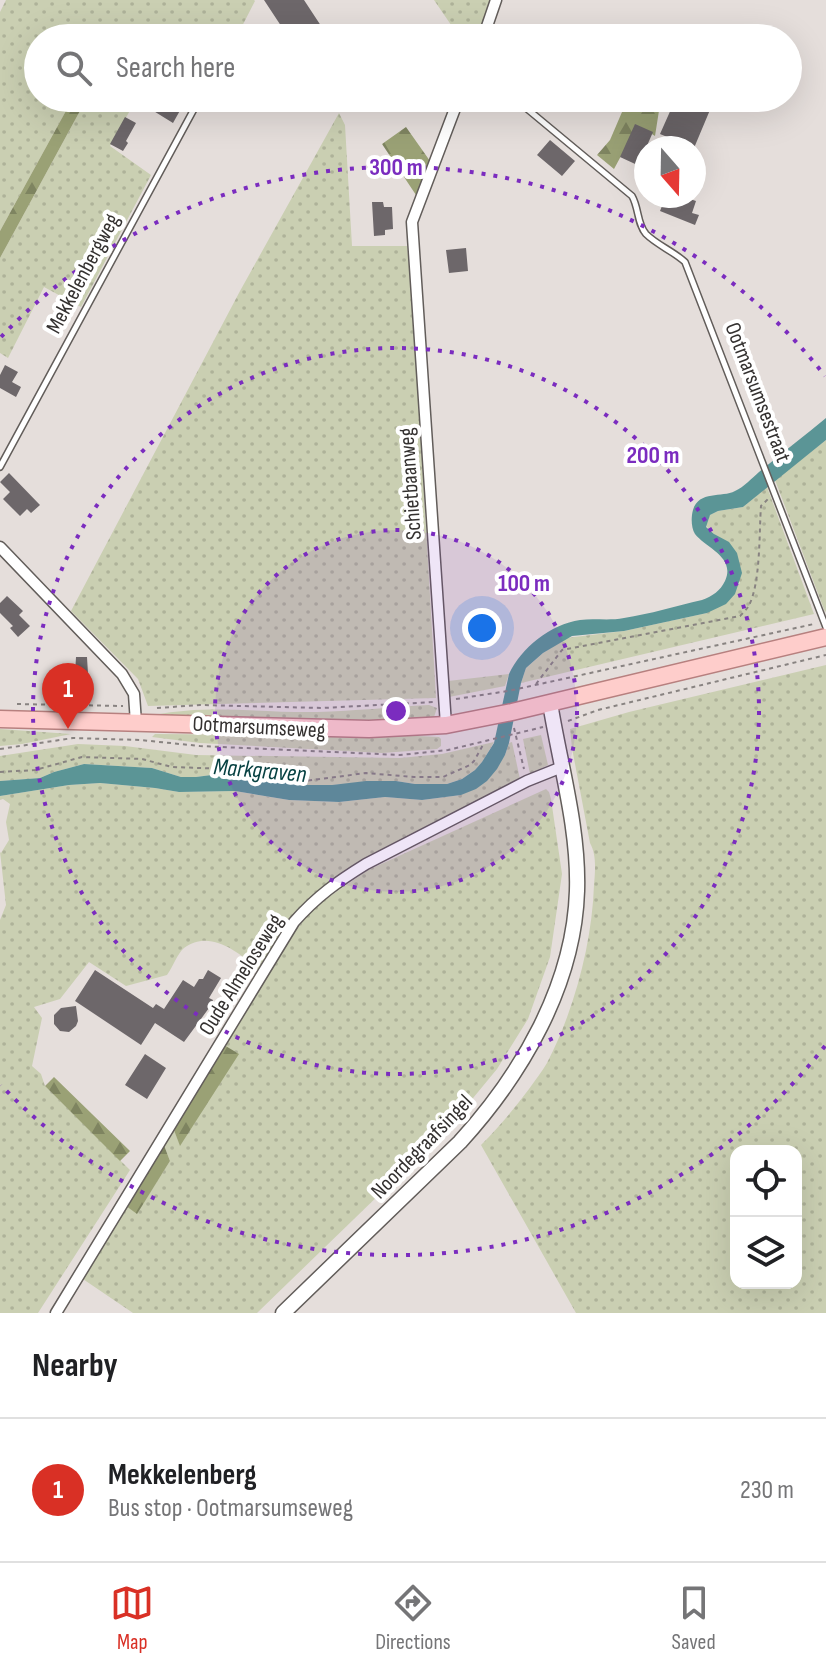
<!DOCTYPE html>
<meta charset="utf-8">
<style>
:root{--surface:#fff;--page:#f2f2f2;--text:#202124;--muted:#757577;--line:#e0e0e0;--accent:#d93025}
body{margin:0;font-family:"Sofia Sans Condensed",sans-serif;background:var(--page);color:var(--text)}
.controls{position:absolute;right:24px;bottom:24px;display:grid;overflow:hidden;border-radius:16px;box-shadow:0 8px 32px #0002}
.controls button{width:72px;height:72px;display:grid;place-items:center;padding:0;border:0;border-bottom:2px solid var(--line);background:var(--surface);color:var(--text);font:40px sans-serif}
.compass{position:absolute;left:634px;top:136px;width:72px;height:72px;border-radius:50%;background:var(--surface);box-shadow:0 8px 32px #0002;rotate:160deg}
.you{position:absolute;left:482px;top:628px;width:28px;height:28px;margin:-20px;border:6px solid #fff;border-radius:50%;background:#1a73e8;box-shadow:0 0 0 12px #1a73e833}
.badge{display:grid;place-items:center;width:52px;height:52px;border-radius:50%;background:var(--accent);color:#fff;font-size:26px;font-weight:700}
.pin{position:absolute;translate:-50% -66px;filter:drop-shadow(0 2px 4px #0008)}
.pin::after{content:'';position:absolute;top:42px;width:28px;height:24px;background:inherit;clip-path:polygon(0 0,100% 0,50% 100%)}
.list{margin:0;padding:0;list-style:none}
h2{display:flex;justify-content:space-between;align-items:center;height:104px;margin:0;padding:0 32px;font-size:34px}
h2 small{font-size:26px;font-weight:400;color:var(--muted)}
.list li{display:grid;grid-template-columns:52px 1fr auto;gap:24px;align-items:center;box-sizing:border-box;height:144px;padding:0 32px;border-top:2px solid var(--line)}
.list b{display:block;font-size:30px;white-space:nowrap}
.list p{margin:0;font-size:26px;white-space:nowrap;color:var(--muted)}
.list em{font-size:26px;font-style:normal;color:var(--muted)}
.icon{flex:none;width:44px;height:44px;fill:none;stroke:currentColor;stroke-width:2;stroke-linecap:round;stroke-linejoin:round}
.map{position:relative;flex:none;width:826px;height:1313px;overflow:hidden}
.search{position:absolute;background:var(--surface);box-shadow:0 8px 32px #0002;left:24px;right:24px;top:24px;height:88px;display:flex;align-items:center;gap:20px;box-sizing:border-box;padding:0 28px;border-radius:44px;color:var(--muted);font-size:30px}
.sheet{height:248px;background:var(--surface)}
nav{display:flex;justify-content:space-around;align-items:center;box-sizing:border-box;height:112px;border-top:2px solid var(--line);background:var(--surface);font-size:22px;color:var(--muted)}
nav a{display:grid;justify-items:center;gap:4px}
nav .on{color:var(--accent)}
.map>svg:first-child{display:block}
.grass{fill:url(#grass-dots);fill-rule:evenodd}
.forest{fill:url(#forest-firs)}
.water{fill:#5b9596}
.building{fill:#6d676a}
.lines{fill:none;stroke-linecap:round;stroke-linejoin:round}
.lane-casing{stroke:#625d5a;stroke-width:8}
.street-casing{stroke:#625d5a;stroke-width:13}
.secondary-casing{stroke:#625d5a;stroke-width:17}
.primary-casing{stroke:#b7807f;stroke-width:19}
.path{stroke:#888381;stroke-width:2;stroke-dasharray:4 4;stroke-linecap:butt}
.lane{stroke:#fff;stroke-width:5}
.street{stroke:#fff;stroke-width:10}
.secondary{stroke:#fff;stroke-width:14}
.primary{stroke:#fecdcb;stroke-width:16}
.ring{fill:none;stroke:#7b2cbf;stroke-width:4;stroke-dasharray:4 8}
.labels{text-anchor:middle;stroke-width:8;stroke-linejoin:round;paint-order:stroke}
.street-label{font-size:22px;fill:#343130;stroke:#fff}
.water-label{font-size:24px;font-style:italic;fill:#074142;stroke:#fff}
.centre{fill:#7b2cbf;stroke:#fff;stroke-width:4}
.ring-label{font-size:24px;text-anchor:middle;font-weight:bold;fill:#7b2cbf;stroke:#fff;stroke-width:8;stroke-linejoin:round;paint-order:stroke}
</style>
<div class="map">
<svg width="826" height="1313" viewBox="0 0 826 1313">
<defs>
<pattern id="grass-dots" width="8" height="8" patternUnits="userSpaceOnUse" patternTransform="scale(2)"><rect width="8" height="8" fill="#cacfb2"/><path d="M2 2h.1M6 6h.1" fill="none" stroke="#aeb299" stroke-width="1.8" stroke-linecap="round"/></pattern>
<pattern id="forest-firs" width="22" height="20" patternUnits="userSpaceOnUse" patternTransform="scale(2)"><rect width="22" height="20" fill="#9aa175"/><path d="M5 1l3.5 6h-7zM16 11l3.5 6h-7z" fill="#7e8460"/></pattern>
</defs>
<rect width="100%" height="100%" fill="#e5dedb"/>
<!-- grass -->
<path class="grass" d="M6,0H254L255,1L236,38H38V98H73L0,231V12Z
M434,0H492L478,38H460Z
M87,98H137L110,146L151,175L81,307L44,287L8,358L0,353V258Z
M339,113L345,125L352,246H407L412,290L436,698L148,706L138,679L71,611L240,291Z
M826,440V611L825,612L775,480Z
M767,487L814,614L521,683L526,668L533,662L543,653L566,638L624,631L707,613L740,583L714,534L706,526L710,515L718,511L743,507Z
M826,665V1313H576L481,1145C499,1127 514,1109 529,1089C535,1080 542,1072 547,1063C574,1011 592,944 594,885C595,872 597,855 590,843L572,748L570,729L629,712ZM736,1151H796V1283H736Z
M509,674L505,686L449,697L448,681Z
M429,705L437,708L434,717L371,722L155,715C208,704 264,713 317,712C355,711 392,707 429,705Z
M0,729L71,734L22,744L0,746Z
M155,734L418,736L439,737L441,739V746L437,749L382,753L200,743L152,737Z
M541,735L548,765L530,774L523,739Z
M494,742L483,761L475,770L462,779L447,784H415L396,781L332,785H304L227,773L196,777H181L152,768L84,764L54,772L40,778L0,781V756L78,744L125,746L196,755L400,758L442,754Z
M512,742L520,779L363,860L329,882L293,917L258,969C238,952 210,929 184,948C177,954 173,967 167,975L126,986L89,962L60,999L34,1007L42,1018L32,1066L41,1074L45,1086L130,1170L38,1313H0V920L6,905L0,852L1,853L9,840L6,822L10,804L3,799L0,800V796L69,785L100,783L155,788L179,792L235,791L289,800L339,802L385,797L422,800L461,795L505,755L509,743Z
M546,789L549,792L551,799L562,874L550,957L528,1019L497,1069L450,1126L257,1313H133L77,1275L122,1203L137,1213L170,1161L162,1140L172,1125L180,1145L224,1045L294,933L313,908L368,870Z"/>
<!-- forest -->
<path class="forest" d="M73,98H87L0,258V231Z
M628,98H661L655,136L644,129L628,143L614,169L597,155L610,140Z
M406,127L430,161L416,195L382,144Z
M224,1045L239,1054L180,1146L172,1125Z
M54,1077L130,1151L120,1161L45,1086Z
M162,1140L170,1161L137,1214L122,1203Z"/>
<!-- water -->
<path class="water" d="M826,418V440L743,507L718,511L710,515L706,527L714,534L729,542L737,553L742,573L735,594L726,604L707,613L624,631L572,636L543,653L526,668L521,683L509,743L505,755L497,769L487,781L476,789L461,795L422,800L385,797L339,802L289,800L235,791L179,792L155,788L100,783L69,785L0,796V781L40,778L54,772L84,764L152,768L181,777H196L227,773L304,785H332L366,781H396L415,784H447L462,779L475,770L482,762L494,743L509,674C521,648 551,624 580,620C594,618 609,621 624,618C650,614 676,606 702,600C713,596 720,591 725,581C736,557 706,548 695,534C691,528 691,517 693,510C699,490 722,498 735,491C744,487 752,478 759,472C781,454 804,436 826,418Z"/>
<!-- building -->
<path class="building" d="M264,0H304L329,38H289Z
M154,98H187L173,123L152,110L153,109L149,107Z
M676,98H715L694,148L660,134Z
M125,117L136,123L126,141L128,143L123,151L110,144Z
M635,124L653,132L646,148V169L620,157Z
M550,140L575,161L562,176L537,155Z
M666,196H681L696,201L692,213L699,215L695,225L660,211Z
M372,202H383L384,207H392L393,229L385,230V235L374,236Z
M466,248L468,271L449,273L446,250Z
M5,365L18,372L12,382L21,387L16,397L0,388V375Z
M9,473L40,505L31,513L27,509L20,516L3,499L10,492L0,482Z
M7,596L23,611L19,615L30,626L18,637L10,628L13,626L0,613V603Z
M76,657H87L89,691H74Z
M95,970L153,1008L156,1004L164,1009L183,980L194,987L199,979H203L208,970L221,978L209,998L213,1000L212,1003L215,1009L209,1008L184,1042L155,1023L141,1045L75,1001Z
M76,1006L78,1021L76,1026L69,1032L60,1031L54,1024V1015L61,1008Z
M145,1054L166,1068L147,1099L125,1085Z"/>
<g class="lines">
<defs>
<path id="lane" d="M514,98L632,196C639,208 637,224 646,234C657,245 673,251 685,262L826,627
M0,467L200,98"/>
<path id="street" d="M483,38L496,0
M0,547L122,674L134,694L136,723
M446,725L412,222L459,98
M56,1313L294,922C317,896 337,882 366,864L527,781L562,767"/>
<path id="secondary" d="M283,1313L460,1142C522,1074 574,985 577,891C579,828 560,765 550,703"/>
<path id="primary" d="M0,719L369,729L446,725L512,712L826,637"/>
</defs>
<!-- lane casing -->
<use href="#lane" class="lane-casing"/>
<!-- street casing -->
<use href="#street" class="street-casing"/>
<!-- secondary casing -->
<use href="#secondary" class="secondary-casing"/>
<!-- primary casing -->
<use href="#primary" class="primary-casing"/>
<!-- path -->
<path class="path" d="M536,684L562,650L740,616C743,613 746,610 748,607C761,585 759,531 761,506L768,499
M456,699L508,691L814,624
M17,704L123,706
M157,708L200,705L322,708L434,702
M568,721L598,710L826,655
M514,728L524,769
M0,749L73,738L140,740L200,746L400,755L448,750L543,727
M0,772L35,770L82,757L142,759L172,767L227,769L305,781L366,773L414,777H443L470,765L474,761L484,743"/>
<!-- lane -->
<use href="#lane" class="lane"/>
<!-- street -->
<use href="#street" class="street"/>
<!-- secondary -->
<use href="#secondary" class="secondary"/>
<!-- primary -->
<use href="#primary" class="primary"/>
</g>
<!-- distance rings -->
<circle cx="396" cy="711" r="181" fill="#7b2cbf" fill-opacity=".12"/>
<g class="ring">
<circle cx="396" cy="711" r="181"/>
<circle cx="396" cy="711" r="363"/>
<path d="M825 1046A544 544 0 0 1 1 1085M1 337A544 544 0 0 1 825 376"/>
</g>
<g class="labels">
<!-- street labels -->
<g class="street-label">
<text transform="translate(82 273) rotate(-62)" y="8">Mekkelenbergweg</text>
<text transform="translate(759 392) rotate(69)" y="8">Ootmarsumsestraat</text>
<text transform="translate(409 484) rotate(-94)" y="8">Schietbaanweg</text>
<text transform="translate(259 726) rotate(3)" y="8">Ootmarsumseweg</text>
<text transform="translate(240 974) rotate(-58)" y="8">Oude Almeloseweg</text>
<text transform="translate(421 1146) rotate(-46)" y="8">Noordegraafsingel</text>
</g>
<!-- water labels -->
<g class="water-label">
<text transform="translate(260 770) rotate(5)" y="8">Markgraven</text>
</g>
</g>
<circle cx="396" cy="711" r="12" class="centre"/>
<g class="ring-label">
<text x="396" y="175">300 m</text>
<text x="653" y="463">200 m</text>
<text x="524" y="591">100 m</text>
</g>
</svg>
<div class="controls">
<button><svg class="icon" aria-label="locate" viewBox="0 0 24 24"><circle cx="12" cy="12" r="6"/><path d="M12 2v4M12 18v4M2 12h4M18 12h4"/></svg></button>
<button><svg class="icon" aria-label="layers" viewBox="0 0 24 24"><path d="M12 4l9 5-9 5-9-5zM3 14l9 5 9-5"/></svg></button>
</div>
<svg class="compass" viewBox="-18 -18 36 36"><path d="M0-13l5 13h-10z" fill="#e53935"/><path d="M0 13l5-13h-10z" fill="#757577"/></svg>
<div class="you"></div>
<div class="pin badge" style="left:68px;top:729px">1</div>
<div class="search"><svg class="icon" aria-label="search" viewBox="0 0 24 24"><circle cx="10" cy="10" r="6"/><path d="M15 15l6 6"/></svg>Search here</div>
</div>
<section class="sheet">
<h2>Nearby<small></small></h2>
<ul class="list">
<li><span class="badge">1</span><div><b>Mekkelenberg</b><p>Bus stop · Ootmarsumseweg</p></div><em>230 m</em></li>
</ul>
</section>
<nav>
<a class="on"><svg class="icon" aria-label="map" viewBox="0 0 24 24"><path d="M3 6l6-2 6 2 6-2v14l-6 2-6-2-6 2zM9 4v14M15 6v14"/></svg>Map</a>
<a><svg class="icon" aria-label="directions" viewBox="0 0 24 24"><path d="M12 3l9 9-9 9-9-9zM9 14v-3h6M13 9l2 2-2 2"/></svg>Directions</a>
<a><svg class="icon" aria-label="saved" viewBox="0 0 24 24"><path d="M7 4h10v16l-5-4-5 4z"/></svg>Saved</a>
</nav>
